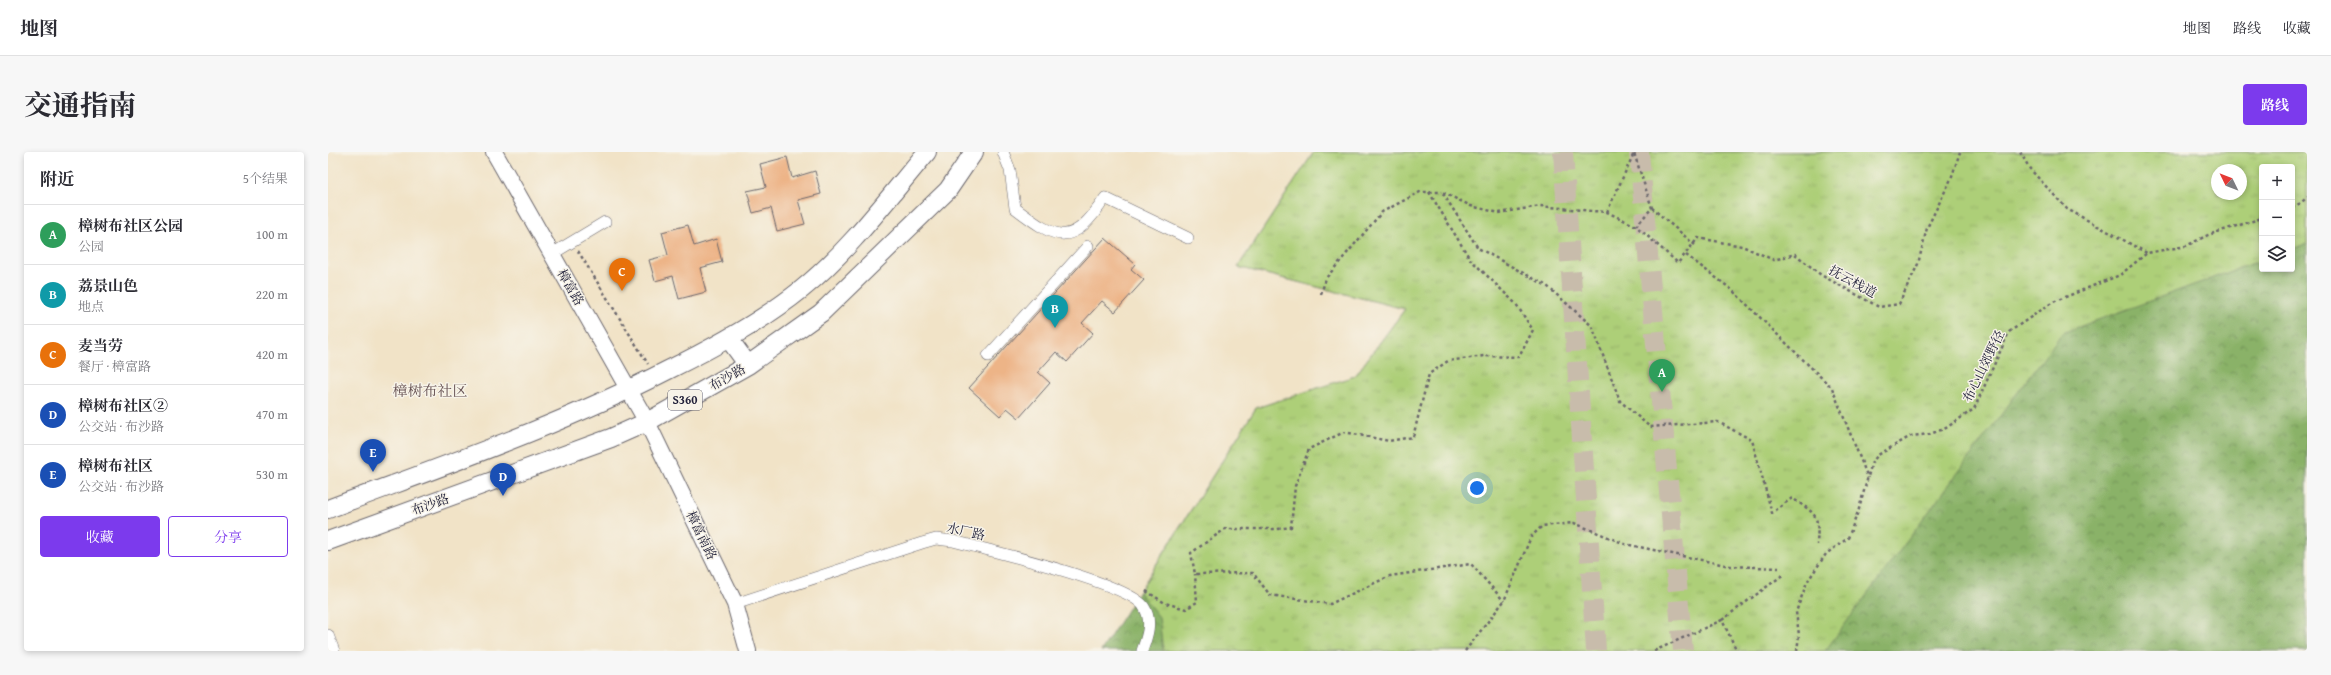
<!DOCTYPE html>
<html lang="zh">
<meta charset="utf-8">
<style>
:root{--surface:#fff;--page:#f7f7f7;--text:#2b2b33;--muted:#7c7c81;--line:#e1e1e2;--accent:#7c3aed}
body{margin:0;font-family:"Gentium Book Plus","Noto Serif SC",serif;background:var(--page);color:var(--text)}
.controls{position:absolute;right:12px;top:12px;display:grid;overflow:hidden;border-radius:4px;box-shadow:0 2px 6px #0003}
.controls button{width:36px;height:36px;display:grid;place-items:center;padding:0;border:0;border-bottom:1px solid var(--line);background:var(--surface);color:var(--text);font:20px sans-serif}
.compass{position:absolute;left:1883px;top:12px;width:36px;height:36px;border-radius:50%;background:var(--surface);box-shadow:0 2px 6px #0003;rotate:313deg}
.you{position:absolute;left:1149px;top:336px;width:14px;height:14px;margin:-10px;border:3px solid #fff;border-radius:50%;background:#1a73e8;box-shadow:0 0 0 6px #1a73e833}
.badge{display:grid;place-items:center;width:26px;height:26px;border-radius:50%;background:var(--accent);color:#fff;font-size:13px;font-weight:700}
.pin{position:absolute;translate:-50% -33px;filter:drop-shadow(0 1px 2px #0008)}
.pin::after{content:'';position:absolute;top:21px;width:14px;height:12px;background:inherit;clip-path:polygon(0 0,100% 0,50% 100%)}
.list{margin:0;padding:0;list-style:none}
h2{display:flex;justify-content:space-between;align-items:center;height:52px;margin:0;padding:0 16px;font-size:17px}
h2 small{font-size:13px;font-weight:400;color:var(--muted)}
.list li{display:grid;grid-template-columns:26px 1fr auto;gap:12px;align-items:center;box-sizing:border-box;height:60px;padding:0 16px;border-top:1px solid var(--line)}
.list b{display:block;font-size:15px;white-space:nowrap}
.list p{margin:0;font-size:13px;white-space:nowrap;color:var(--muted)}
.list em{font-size:13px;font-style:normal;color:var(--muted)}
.actions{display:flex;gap:8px;padding:12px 16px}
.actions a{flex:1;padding:9px 0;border:1px solid var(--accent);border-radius:4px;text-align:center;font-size:14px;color:var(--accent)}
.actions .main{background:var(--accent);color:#fff}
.icon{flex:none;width:22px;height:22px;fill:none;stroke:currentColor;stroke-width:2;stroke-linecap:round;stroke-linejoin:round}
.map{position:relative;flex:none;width:1979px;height:499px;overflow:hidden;border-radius:4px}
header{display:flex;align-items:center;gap:24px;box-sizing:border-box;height:56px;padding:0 20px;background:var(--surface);border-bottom:1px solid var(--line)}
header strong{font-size:19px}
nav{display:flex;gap:22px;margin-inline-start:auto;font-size:14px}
.intro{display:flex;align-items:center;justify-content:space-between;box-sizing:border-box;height:96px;padding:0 24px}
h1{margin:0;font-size:28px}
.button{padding:10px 18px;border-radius:4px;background:var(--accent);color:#fff;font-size:14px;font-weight:700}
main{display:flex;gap:24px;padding:0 24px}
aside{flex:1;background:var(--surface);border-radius:4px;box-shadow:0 2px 6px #0003}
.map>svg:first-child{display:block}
.forest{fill:url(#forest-crowns);stroke:#566a52;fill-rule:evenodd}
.park{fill:url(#park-tufts);stroke:#68785a;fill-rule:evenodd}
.building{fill:#edb487}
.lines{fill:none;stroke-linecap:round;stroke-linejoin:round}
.highway-tunnel{stroke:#c8bcab;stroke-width:20;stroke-dasharray:20 10;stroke-linecap:butt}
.street-casing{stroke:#6a666c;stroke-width:12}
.secondary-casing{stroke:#6a666c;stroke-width:18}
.primary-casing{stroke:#6a666c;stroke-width:20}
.path{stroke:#6a666c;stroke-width:2.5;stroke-dasharray:3 3;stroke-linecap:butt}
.street{stroke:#fff;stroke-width:11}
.secondary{stroke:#fff;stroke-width:16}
.primary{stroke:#fff;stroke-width:18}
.labels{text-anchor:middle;stroke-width:3;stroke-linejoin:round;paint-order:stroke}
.shield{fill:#f7f3e8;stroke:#62616f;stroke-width:1}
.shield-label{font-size:12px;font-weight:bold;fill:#22223b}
.street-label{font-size:13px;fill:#22223b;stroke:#f7f3e8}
.quarter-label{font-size:15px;fill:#695556;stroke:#f7f3e8}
</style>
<header>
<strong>地图</strong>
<nav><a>地图</a><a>路线</a><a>收藏</a></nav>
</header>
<div class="intro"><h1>交通指南</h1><a class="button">路线</a></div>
<main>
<aside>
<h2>附近<small>5个结果</small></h2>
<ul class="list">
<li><span class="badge" style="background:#2e9e5b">A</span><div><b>樟树布社区公园</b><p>公园</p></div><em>100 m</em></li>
<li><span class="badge" style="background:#0f9aa8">B</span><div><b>荔景山色</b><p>地点</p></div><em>220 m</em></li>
<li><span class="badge" style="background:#e8710a">C</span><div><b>麦当劳</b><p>餐厅 · 樟富路</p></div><em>420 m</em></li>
<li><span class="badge" style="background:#1a4fb4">D</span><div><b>樟树布社区②</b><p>公交站 · 布沙路</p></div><em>470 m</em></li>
<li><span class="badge" style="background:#1a4fb4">E</span><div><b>樟树布社区</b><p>公交站 · 布沙路</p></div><em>530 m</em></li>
</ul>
<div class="actions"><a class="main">收藏</a><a>分享</a></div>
</aside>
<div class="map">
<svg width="1979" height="499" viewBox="0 0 1979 499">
<defs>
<pattern id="forest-crowns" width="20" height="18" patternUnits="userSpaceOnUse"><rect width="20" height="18" fill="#8ab268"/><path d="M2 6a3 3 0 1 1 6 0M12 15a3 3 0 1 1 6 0" fill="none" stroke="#709057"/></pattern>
<pattern id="park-tufts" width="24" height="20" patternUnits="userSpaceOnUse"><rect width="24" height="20" fill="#adcf78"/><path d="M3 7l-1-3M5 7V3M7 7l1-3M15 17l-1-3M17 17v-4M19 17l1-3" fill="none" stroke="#95b169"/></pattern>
</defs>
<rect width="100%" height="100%" fill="#f7f3e8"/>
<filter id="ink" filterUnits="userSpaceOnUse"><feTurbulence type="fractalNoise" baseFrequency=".025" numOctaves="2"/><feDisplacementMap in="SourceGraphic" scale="8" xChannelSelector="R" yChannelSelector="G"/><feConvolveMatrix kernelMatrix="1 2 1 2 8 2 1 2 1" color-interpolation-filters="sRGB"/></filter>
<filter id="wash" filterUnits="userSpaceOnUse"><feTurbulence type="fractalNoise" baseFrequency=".012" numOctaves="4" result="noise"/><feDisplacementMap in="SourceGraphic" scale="16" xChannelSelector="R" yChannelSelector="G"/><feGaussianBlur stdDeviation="0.9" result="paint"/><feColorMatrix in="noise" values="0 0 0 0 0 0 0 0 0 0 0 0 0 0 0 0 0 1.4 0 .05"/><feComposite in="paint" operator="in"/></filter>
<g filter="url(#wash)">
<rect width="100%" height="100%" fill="#f1e3c7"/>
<!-- forest -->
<path class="forest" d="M986,0H1979V499H773L928,256L1027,224L1077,157L910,115ZM1934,15H1964V117H1934ZM1889,18H1913V42H1889Z"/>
<!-- park -->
<path class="park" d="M986,0H1979V92L1964,97V15H1934V108L1734,181L1497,499H835L831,465L811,440L928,256L1027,224L1077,157L910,115ZM1889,18H1913V42H1889Z"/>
<g id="blocks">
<!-- building -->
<path class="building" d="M459,5L464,26L487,19L493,42L470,48L477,72L449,79L443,56L425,61L419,39L438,35L432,12Z
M360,73L366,94L388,87L394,110L372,116L378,140L351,147L345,124L327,129L321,108L340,103L334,80Z
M777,86L807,112L803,117L816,128L787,160L774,149L754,171L765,181L739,210L728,200L710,220L722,231L691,266L679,256L672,264L641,236Z"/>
</g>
</g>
<g filter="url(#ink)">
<use href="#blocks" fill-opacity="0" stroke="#6a666c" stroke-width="1"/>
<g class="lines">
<!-- highway-tunnel -->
<path class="highway-tunnel" d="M1235,0L1268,499
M1311,0L1355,499"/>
<defs>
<path id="street" d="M675,0L682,18L687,56C730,89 744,96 777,46L860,86
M224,102L277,70
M660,204L760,94
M407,452L594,391L608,387L625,389C657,397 803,432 816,455C825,469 819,485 814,499
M0,483L6,499"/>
<path id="secondary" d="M166,0L319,270L407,452L420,499"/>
<path id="primary" d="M401,187L420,213
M0,357C114,314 231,274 340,218C387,195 433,170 474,137C522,98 559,47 599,0
M0,389L283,286L319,270L420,213L493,161L620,38L646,0"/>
</defs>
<!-- street casing -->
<use href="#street" class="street-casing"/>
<!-- secondary casing -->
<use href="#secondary" class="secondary-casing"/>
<!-- primary casing -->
<use href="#primary" class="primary-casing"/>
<!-- path -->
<path class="path" d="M1692,0L1702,17L1739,57L1819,101
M1101,40L1142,107L1188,152L1205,178L1191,205L1156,204L1120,209L1101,222L1085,285L1061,289L1016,280L981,297L967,334L963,375L949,377H897L863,401L867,422L925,421L942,443L1002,452L1062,424L1143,412L1176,449
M1964,55L1973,51L1979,45
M1279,60L1306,1L1324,56
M1308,74L1279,60L1264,59L1212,54L1171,61L1143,54L1114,40L1150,96L1219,134L1264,174L1292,249L1322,275L1390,270L1424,288L1444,361L1464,346C1489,363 1491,361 1489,393
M1367,93L1324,56L1308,74L1350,111L1370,86L1414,94L1446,108L1467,102L1493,123L1551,155L1571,152L1590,112L1599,76L1623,27L1632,0
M250,99L320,212
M1358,103L1403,137L1504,236L1540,326
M993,142L998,126L1054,60L1092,40H1114
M818,439L837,451L858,457L869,450L867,422
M1394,468L1456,422
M1137,499L1176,449L1203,385L1214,374L1246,371L1297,392L1402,414L1451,416
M1326,499L1394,468L1409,499
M1469,499L1471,483L1468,460L1479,430L1498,402L1520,386L1531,357L1544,310L1550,303L1583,284L1602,282L1618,276L1646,257L1681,180L1725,150L1792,123L1819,101L1858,94L1880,83L1934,66"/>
<!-- street -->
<use href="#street" class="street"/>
<!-- secondary -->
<use href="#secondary" class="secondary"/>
<!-- primary -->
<use href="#primary" class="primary"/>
</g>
</g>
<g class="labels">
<!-- shield labels -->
<rect class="shield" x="340" y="238" width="34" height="20" rx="3"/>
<g class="shield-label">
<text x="357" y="252">S360</text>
</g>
<!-- street labels -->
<g class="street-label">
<text transform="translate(1525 129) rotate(29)" y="5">抚云栈道</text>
<text transform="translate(243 135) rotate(60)" y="5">樟富路</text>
<text transform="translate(1655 214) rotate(-64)" y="5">布心山郊野径</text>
<text transform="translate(399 225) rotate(-30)" y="5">布沙路</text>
<text transform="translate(102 352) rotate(-20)" y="5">布沙路</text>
<text transform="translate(638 379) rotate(12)" y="5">水厂路</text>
<text transform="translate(374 383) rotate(64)" y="5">樟富南路</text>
</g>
<!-- quarter labels -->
<g class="quarter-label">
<text x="102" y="244">樟树布社区</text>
</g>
</g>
</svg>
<div class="controls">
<button>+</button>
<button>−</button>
<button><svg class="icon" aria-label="layers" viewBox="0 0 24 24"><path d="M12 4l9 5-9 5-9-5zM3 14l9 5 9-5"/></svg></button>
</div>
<svg class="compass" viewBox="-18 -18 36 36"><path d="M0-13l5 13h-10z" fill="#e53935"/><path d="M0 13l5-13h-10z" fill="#7c7c81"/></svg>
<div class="you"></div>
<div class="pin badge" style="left:1334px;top:240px;background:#2e9e5b">A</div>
<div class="pin badge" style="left:727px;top:176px;background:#0f9aa8">B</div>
<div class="pin badge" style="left:294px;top:139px;background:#e8710a">C</div>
<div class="pin badge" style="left:175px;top:344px;background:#1a4fb4">D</div>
<div class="pin badge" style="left:45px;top:320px;background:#1a4fb4">E</div>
</div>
</main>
